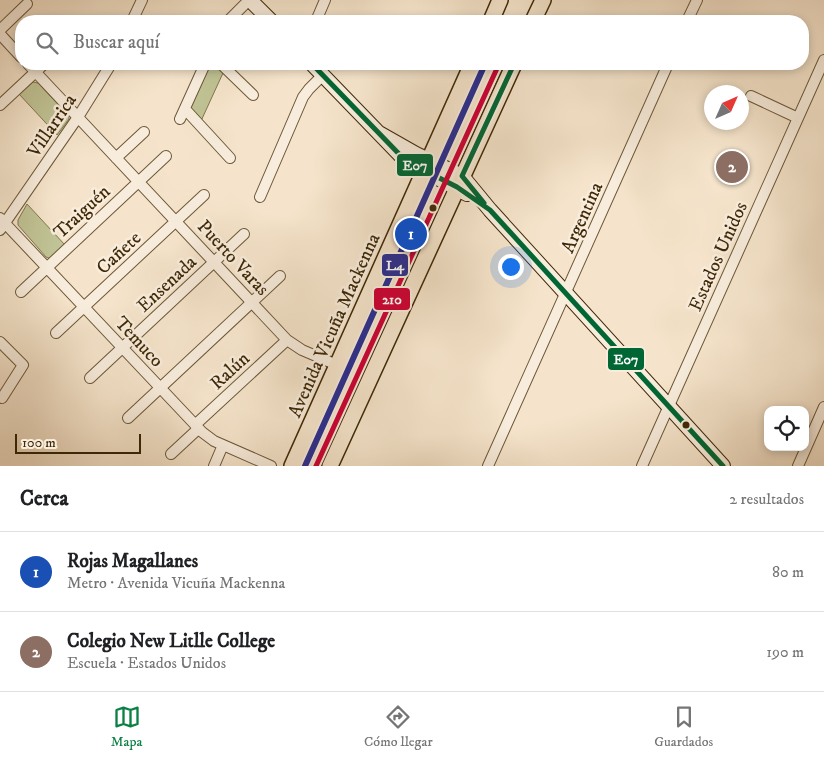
<!DOCTYPE html>
<html lang="es">
<meta charset="utf-8">
<style>
:root{--surface:#fff;--page:#f6f6f6;--text:#202124;--muted:#757577;--line:#e0e0e0;--accent:#0b8043}
body{margin:0;font-family:"IM FELL DW Pica",serif;background:var(--page);color:var(--text)}
.controls{position:absolute;right:15px;bottom:15px;display:grid;overflow:hidden;border-radius:10px;box-shadow:0 2px 8px #0003}
.controls button{width:45px;height:45px;display:grid;place-items:center;padding:0;border:0;border-bottom:1px solid var(--line);background:var(--surface);color:var(--text);font:25px sans-serif}
.compass{position:absolute;left:704px;top:85px;width:45px;height:45px;border-radius:50%;background:var(--surface);box-shadow:0 2px 8px #0003;rotate:45deg}
.scale{position:absolute;left:15px;bottom:12px;width:126px;box-sizing:border-box;padding-left:5px;border:2px solid #3f2806;border-top:0;font-size:14px;line-height:18px;white-space:nowrap;color:#3f2806;-webkit-text-stroke:4px #f8eddd;paint-order:stroke}
.you{position:absolute;left:510px;top:266px;width:18px;height:18px;margin:-12px;border:4px solid #fff;border-radius:50%;background:#1a73e8;box-shadow:0 0 0 8px #1a73e833}
.badge{display:grid;place-items:center;width:32px;height:32px;border-radius:50%;background:var(--accent);color:#fff;font-size:16px;font-weight:700}
.pin{position:absolute;translate:-50% -50%;border:2px solid #fff;box-shadow:0 1px 5px #0006}
.list{margin:0;padding:0;list-style:none}
h2{display:flex;justify-content:space-between;align-items:center;height:65px;margin:0;padding:0 20px;font-size:21px}
h2 small{font-size:16px;font-weight:400;color:var(--muted)}
.list li{display:grid;grid-template-columns:32px 1fr auto;gap:15px;align-items:center;box-sizing:border-box;height:80px;padding:0 20px;border-top:1px solid var(--line)}
.list b{display:block;font-size:19px;white-space:nowrap}
.list p{margin:0;font-size:16px;white-space:nowrap;color:var(--muted)}
.list em{font-size:16px;font-style:normal;color:var(--muted)}
.icon{flex:none;width:28px;height:28px;fill:none;stroke:currentColor;stroke-width:2;stroke-linecap:round;stroke-linejoin:round}
.map{position:relative;flex:none;width:824px;height:466px;overflow:hidden}
.search{position:absolute;background:var(--surface);box-shadow:0 2px 8px #0003;left:15px;right:15px;top:15px;height:55px;display:flex;align-items:center;gap:12px;box-sizing:border-box;padding:0 18px;border-radius:20px;color:var(--muted);font-size:19px}
.sheet{height:225px;background:var(--surface)}
nav{display:flex;justify-content:space-around;align-items:center;box-sizing:border-box;height:70px;border-top:1px solid var(--line);background:var(--surface);font-size:14px;color:var(--muted)}
nav a{display:grid;justify-items:center;gap:2px}
nav .on{color:var(--accent)}
.map>svg:first-child{display:block}
.green{fill:#c0c395;stroke:#80764e}
.lines{fill:none;stroke-linecap:round;stroke-linejoin:round}
.street-casing{stroke:#6c5737;stroke-width:12}
.secondary-casing{stroke:#3f2806;stroke-width:16}
.primary-casing{stroke:#3f2806;stroke-width:18}
.street{stroke:#f8eddd;stroke-width:10}
.secondary{stroke:#f8eddd;stroke-width:14}
.primary{stroke:#f5e4cb;stroke-width:15}
.bus-1-casing{stroke:#f8eddd;stroke-width:9}
.bus-2-casing{stroke:#f8eddd;stroke-width:9}
.bus-1{stroke:#063;stroke-width:5}
.bus-2{stroke:#c03;stroke-width:5}
.metro-1-casing{stroke:#f8eddd;stroke-width:10}
.metro-1{stroke:#292d91;stroke-width:6}
.bus-dot{fill:#3f2806;stroke:#f8eddd;stroke-width:2}
.labels{text-anchor:middle;stroke-width:5;stroke-linejoin:round;paint-order:stroke}
.street-label{font-size:19px;fill:#3f2806;stroke:#f8eddd}
.line-badge{stroke:#f8eddd;stroke-width:2}
.badge-label{font-size:14px;text-anchor:middle;font-weight:bold;fill:#fff}
</style>
<div class="map">
<svg width="824" height="466" viewBox="0 0 824 466">
<rect width="100%" height="100%" fill="#f5e4cb"/>
<filter id="stains"><feTurbulence type="fractalNoise" baseFrequency=".004" numOctaves="4"/><feColorMatrix values="0 0 0 0 .2 0 0 0 0 .09 0 0 0 0 .02 0 0 0 .5 -.17"/></filter>
<radialGradient id="worn" r=".72"><stop offset=".6" stop-color="#630" stop-opacity="0"/><stop offset="1" stop-color="#630" stop-opacity=".3"/></radialGradient>
<!-- green -->
<path class="green" d="M210,64H214L223,73L201,121L189,109Z
M33,82L38,83L69,116V119L57,135L19,94Z
M27,204L65,245L51,259L46,257L18,225V220Z"/>
<g class="lines">
<defs>
<path id="street" d="M132,21L142,0
M228,21L249,0
M316,21L325,0
M687,21L697,0
M0,30L27,4
M0,34L21,57
M28,64L287,340L302,350L337,365
M221,64L253,95
M751,96L798,118
M0,105L44,64
M185,109L230,158
M180,119L205,64
M116,158L144,132
M260,197L303,97L309,89L323,75
M0,218L202,432L214,441L271,466
M0,230L78,117L111,64
M21,292L166,156
M56,333L204,195
M0,342L23,365L2,398L0,397
M90,378L244,234
M128,418L280,276
M195,425L287,340
M171,454L198,429
M214,466L223,445
M488,466L668,64
M642,466L824,60
M798,466L824,407"/>
<path id="secondary" d="M250,0L271,21
M312,64L401,156L412,164L467,194
M379,133L416,154L462,176L490,210L723,466"/>
<path id="primary" d="M491,21L500,0
M533,21L543,0
M292,466L472,64
M330,466L514,64"/>
</defs>
<!-- street casing -->
<use href="#street" class="street-casing"/>
<!-- secondary casing -->
<use href="#secondary" class="secondary-casing"/>
<!-- primary casing -->
<use href="#primary" class="primary-casing"/>
<!-- street -->
<use href="#street" class="street"/>
<!-- secondary -->
<use href="#secondary" class="secondary"/>
<!-- primary -->
<use href="#primary" class="primary"/>
<defs>
<path id="bus-1" d="M312,64L401,156L412,164L457,187L490,210L723,466
M484,203L462,176L514,64"/>
<path id="bus-2" d="M316,466L499,64"/>
</defs>
<!-- bus-1 casing -->
<use href="#bus-1" class="bus-1-casing"/>
<!-- bus-2 casing -->
<use href="#bus-2" class="bus-2-casing"/>
<!-- bus-1 -->
<use href="#bus-1" class="bus-1"/>
<!-- bus-2 -->
<use href="#bus-2" class="bus-2"/>
<defs>
<path id="metro-1" d="M305,466L485,64"/>
</defs>
<!-- metro-1 casing -->
<use href="#metro-1" class="metro-1-casing"/>
<!-- metro-1 -->
<use href="#metro-1" class="metro-1"/>
</g>
<!-- markers -->
<g class="bus-dot">
<circle cx="433" cy="208" r="4.5"/>
<circle cx="686" cy="425" r="4.5"/>
</g>
<g class="labels">
<!-- street labels -->
<g class="street-label">
<text transform="translate(51 125) rotate(-56)" y="7">Villarrica</text>
<text transform="translate(81 211) rotate(-43)" y="7">Traiguén</text>
<text transform="translate(581 217) rotate(-66)" y="7">Argentina</text>
<text transform="translate(118 252) rotate(-43)" y="7">Cañete</text>
<text transform="translate(717 256) rotate(-66)" y="7">Estados Unidos</text>
<text transform="translate(234 257) rotate(47)" y="7">Puerto Varas</text>
<text transform="translate(166 283) rotate(-43)" y="7">Ensenada</text>
<text transform="translate(333 325) rotate(-66)" y="7">Avenida Vicuña Mackenna</text>
<text transform="translate(140 341) rotate(47)" y="7">Temuco</text>
<text transform="translate(229 370) rotate(-43)" y="7">Ralún</text>
</g>
</g>
<g class="line-badge">
<rect x="396" y="153" width="38" height="24" rx="5" fill="#063"/>
<rect x="381" y="253" width="28" height="24" rx="5" fill="#292d91"/>
<rect x="373" y="287" width="38" height="24" rx="5" fill="#c03"/>
<rect x="607" y="347" width="38" height="24" rx="5" fill="#063"/>
</g>
<g class="badge-label">
<text x="415" y="170">E07</text>
<text x="395" y="270">L4</text>
<text x="392" y="304">210</text>
<text x="626" y="364">E07</text>
</g>
<rect width="100%" height="100%" filter="url(#stains)"/>
<rect width="100%" height="100%" fill="url(#worn)"/>
</svg>
<div class="controls">
<button><svg class="icon" aria-label="locate" viewBox="0 0 24 24"><circle cx="12" cy="12" r="6"/><path d="M12 2v4M12 18v4M2 12h4M18 12h4"/></svg></button>
</div>
<svg class="compass" viewBox="-18 -18 36 36"><path d="M0-13l5 13h-10z" fill="#e53935"/><path d="M0 13l5-13h-10z" fill="#757577"/></svg>
<div class="scale">100 m</div>
<div class="you"></div>
<div class="pin badge" style="left:411px;top:234px;background:#1a4fb4">1</div>
<div class="pin badge" style="left:732px;top:167px;background:#8d6e63">2</div>
<div class="search"><svg class="icon" aria-label="search" viewBox="0 0 24 24"><circle cx="10" cy="10" r="6"/><path d="M15 15l6 6"/></svg>Buscar aquí</div>
</div>
<section class="sheet">
<h2>Cerca<small>2 resultados</small></h2>
<ul class="list">
<li><span class="badge" style="background:#1a4fb4">1</span><div><b>Rojas Magallanes</b><p>Metro · Avenida Vicuña Mackenna</p></div><em>80 m</em></li>
<li><span class="badge" style="background:#8d6e63">2</span><div><b>Colegio New Litlle College</b><p>Escuela · Estados Unidos</p></div><em>190 m</em></li>
</ul>
</section>
<nav>
<a class="on"><svg class="icon" aria-label="map" viewBox="0 0 24 24"><path d="M3 6l6-2 6 2 6-2v14l-6 2-6-2-6 2zM9 4v14M15 6v14"/></svg>Mapa</a>
<a><svg class="icon" aria-label="directions" viewBox="0 0 24 24"><path d="M12 3l9 9-9 9-9-9zM9 14v-3h6M13 9l2 2-2 2"/></svg>Cómo llegar</a>
<a><svg class="icon" aria-label="saved" viewBox="0 0 24 24"><path d="M7 4h10v16l-5-4-5 4z"/></svg>Guardados</a>
</nav>
